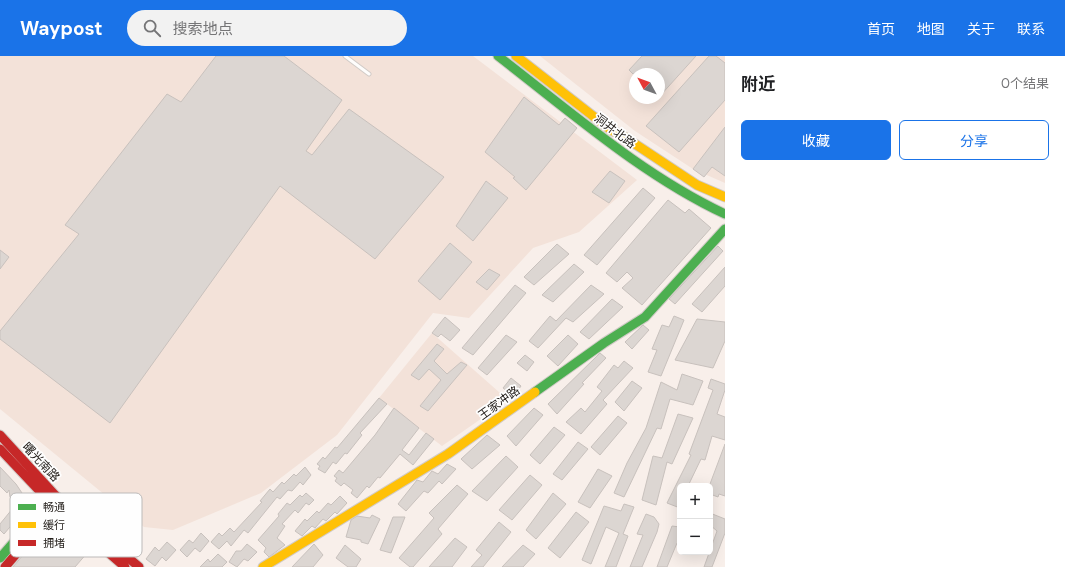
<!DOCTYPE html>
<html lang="zh">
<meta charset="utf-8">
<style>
:root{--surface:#fff;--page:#f2f2f2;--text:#202124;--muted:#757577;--line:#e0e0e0;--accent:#1a73e8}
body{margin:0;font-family:"DM Sans","Noto Sans SC",sans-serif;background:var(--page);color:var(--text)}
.controls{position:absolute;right:12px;bottom:12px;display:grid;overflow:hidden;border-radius:6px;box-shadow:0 4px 16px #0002}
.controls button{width:36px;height:36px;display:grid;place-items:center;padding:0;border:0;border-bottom:1px solid var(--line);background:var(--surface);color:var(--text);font:20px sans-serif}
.compass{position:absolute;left:629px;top:12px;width:36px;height:36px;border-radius:50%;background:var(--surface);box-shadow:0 4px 16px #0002;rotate:311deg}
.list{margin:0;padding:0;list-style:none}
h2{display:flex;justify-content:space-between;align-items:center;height:52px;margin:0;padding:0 16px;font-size:17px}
h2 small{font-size:13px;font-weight:400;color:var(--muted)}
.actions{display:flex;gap:8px;padding:12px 16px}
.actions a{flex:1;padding:9px 0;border:1px solid var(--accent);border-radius:6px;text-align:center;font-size:14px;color:var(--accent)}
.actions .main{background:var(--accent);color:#fff}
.icon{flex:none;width:22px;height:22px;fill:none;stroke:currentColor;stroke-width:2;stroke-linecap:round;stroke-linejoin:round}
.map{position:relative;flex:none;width:725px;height:511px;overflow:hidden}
header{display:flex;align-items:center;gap:24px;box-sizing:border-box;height:56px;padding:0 20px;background:var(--accent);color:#fff}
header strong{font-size:19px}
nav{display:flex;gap:22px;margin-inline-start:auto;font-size:14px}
.search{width:280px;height:36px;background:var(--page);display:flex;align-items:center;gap:10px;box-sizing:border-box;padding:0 14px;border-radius:22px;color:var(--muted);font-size:15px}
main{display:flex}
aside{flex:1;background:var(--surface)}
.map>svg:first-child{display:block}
.built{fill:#f3e2d9;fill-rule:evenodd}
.building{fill:#dcd6d2;stroke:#c8c1bd}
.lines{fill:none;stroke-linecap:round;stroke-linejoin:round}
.lane-casing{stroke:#d1cbc7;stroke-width:5}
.fast-casing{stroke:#d1cbc7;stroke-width:11}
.slow-casing{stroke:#d1cbc7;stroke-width:11}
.jam-casing{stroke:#d1cbc7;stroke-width:11}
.lane{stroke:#fefdfc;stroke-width:3}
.fast{stroke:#4caf50;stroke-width:9}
.slow{stroke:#ffc107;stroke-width:9}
.jam{stroke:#c62828;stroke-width:9}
.labels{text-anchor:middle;stroke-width:3.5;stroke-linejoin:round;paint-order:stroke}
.street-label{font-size:12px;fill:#221d19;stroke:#fefefe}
.key{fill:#fefefe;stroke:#bcbab9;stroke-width:1}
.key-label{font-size:11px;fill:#221d19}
</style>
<header>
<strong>Waypost</strong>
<div class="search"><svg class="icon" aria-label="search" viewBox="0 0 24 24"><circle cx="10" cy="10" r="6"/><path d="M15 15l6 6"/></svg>搜索地点</div>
<nav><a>首页</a><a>地图</a><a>关于</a><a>联系</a></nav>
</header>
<main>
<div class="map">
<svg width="725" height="511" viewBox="0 0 725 511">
<rect width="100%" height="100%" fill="#f8efea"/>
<!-- built -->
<path class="built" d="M0,0H473L637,124L579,176L533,192L469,262L433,257L337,379L261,437L173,474L144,471L0,353Z
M540,0H725V127L693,113L635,75ZM635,18H659V42H635Z
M432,277L508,344L442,390L379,342Z"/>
<!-- building -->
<path class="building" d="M216,0H284L342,44L306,95L312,99L349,53L444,121L375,203L280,130L110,367L0,283V275L79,178L65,169L167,38L181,46Z
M642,0H696L659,41V18H633L629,14Z
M709,0H716L725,7V44L679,96L646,70Z
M524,41L559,69L565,62L577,72L526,134L513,122L515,121L485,96Z
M725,71V120L712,111L704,121L693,113Z
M610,115L625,125L609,147L592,136Z
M486,125L508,142L473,185L456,170Z
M643,132L655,142L597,209L584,199Z
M668,144L685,157L689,153L711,172L642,249L622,232L633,222L627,216L617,226L606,217Z
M450,187L472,206L440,244L418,225Z
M557,188L569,198L534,229L524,221Z
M718,190L723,195L675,248L669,243Z
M0,194L9,201L0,213Z
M574,208L584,216L553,246L542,239Z
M725,211V230L702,256L692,248Z
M489,213L500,219L487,234L476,226Z
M515,229L526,237L473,299L462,292Z
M591,229L604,238L573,266L566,262L538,292L529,285L550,260L556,265Z
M612,243L623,251L589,283L580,276Z
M674,260L684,264L661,320L648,316L657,294L652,293L662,269L669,271Z
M445,261L460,274L450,285L441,278L438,281L432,277Z
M697,263L725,266V285L713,312L675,304Z
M643,269L649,274L632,293L625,286Z
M506,279L517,286L487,319L478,312Z
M568,279L578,288L558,310L547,300Z
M437,288L444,293L434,305L447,318L461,306L467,309L428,355L420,350L441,324L429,313L419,324L411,319Z
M600,297L606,302L582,327L584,328L557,358L548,348Z
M525,299L534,306L527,315L517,307Z
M624,305L633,312L603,344L607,348L581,378L566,366L581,352L585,356L602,335L597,331L614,309L618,312Z
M682,318L703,325L693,349L670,343L661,373L657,372L624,441L614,437L627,407L646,372L661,326L677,334Z
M511,322L521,330L514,340L503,332Z
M711,323L725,328V334L717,358L725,361V384L712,380L705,404L701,403L688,430H680V452L667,447L691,399L689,398L713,334L708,332Z
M632,325L642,332L624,355L615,346Z
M379,342L387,348L360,377L362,379L347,398L345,397L336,408L333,406L325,417L318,413L320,410L317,408L323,401L325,403L335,391L337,392Z
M394,352L419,372L402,394L409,399L426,377L434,383L413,409L400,398L380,422L378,421L369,432L367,430L357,442L351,437L353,434L344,427L341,430L335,425L337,422L334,420L339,414L343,417L375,379Z
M534,352L543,359L516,390L507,380Z
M678,358L693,362L672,408L667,406L656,449L642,444L653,400L662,402Z
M618,360L627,367L600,399L591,391Z
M554,371L565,379L540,408L530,399Z
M487,379L500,389L472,413L461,403Z
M578,386L588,393L562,424L553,418Z
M725,388V440L719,438L718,441L710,438V428Z
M506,400L518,411L487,445L472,435Z
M447,408L456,413L442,428L439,425L428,437L424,435L406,455L398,448L417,424L423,426L432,415L438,418Z
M0,411L16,428L24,440L26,457L10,441L9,434L7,437L0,430Z
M305,411L311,419L303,429L300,426L292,435L288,434L280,443L277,441L248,477L244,474L231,490L227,485L219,493L211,486L219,477L222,480L230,472L234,476L262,446L260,445L270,433L273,436L282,426L284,428L294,418L296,420Z
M598,413L612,420L590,452L578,446Z
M530,419L542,429L512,464L499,454Z
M457,429L468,438L438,473L442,478L413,511H410L399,502L434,462L429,457Z
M306,437L314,444L309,449L306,447L298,457L295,454L282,468L285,470L277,482L285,489L269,501L264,496L266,492L258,484L279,460L278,458L287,447L290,449L300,439L302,441Z
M553,437L566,448L536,483L526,474Z
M340,440L347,447L337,458L335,456L326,465L323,463L315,472L312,470L302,480L295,475L305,463L307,465L317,455L319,457L328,447L331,449Z
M624,448L634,451L623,478L628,480L616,511H605L619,477L606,471L591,508L582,504L604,450L621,455Z
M13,452L21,458L4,478L0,474V468Z
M576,456L589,466L560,502L548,492Z
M710,457L725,463V477L712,511H704L717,475L710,469Z
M646,458L654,461L659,468L657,476L642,511H630L643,479L637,478Z
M372,459L380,463L368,488L361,486V484L346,481L351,464L357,460L370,462Z
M393,461H405L391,497L380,494Z
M499,466L511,476L483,511H471L482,499L476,494Z
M672,470L680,471V488L677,487L667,511H657Z
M47,475L60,476L88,496L75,511H13L39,480Z
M201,477L209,485L200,496L195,492L187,501L180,494L189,484L193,487Z
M455,482L467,491L452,511H429Z
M167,486L176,494L166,505L162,501L155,510L146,503L155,491L159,495Z
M247,488L257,496L248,505L244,503L237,511L229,506L236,495H241Z
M314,488L323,499L313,511H292Z
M345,489L361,503L356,511H348L336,502Z
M523,489L535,498L523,511H502Z
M218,498L227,506L222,511H200L208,503L210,506Z"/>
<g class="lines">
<defs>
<path id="lane" d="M345,0L369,18"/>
<path id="fast" d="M498,0C571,56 642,119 725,158
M535,336L604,287L645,261L725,173
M0,502L53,441"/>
<path id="slow" d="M516,0L611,74L623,80L697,129L725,141
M263,511L448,398L535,336"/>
<path id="jam" d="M0,379L55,439L139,511
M0,393L49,445L125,511
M5,511L60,447"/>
</defs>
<!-- lane casing -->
<use href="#lane" class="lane-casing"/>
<!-- fast casing -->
<use href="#fast" class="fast-casing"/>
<!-- slow casing -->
<use href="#slow" class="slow-casing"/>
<!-- jam casing -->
<use href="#jam" class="jam-casing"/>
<!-- lane -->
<use href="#lane" class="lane"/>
<!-- fast -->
<use href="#fast" class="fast"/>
<!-- slow -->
<use href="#slow" class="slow"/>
<!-- jam -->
<use href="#jam" class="jam"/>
</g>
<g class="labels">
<!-- street labels -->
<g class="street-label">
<text transform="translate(615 75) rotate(37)" y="4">洞井北路</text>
<text transform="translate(499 347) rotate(-36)" y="4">王家冲路</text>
<text transform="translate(41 406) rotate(47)" y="4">曙光南路</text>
</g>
</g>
<!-- legend -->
<rect x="10" y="437" width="132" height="64" rx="6" class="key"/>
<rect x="18" y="448" width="18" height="6" fill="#4caf50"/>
<rect x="18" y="466" width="18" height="6" fill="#ffc107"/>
<rect x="18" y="484" width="18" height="6" fill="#c62828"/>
<g class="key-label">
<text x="43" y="455">畅通</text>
<text x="43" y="473">缓行</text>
<text x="43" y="491">拥堵</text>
</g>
</svg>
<div class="controls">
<button>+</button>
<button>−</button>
</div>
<svg class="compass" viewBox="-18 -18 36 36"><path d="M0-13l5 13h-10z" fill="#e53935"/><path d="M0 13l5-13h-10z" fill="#757577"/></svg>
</div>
<aside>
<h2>附近<small>0个结果</small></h2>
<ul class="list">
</ul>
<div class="actions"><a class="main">收藏</a><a>分享</a></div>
</aside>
</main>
